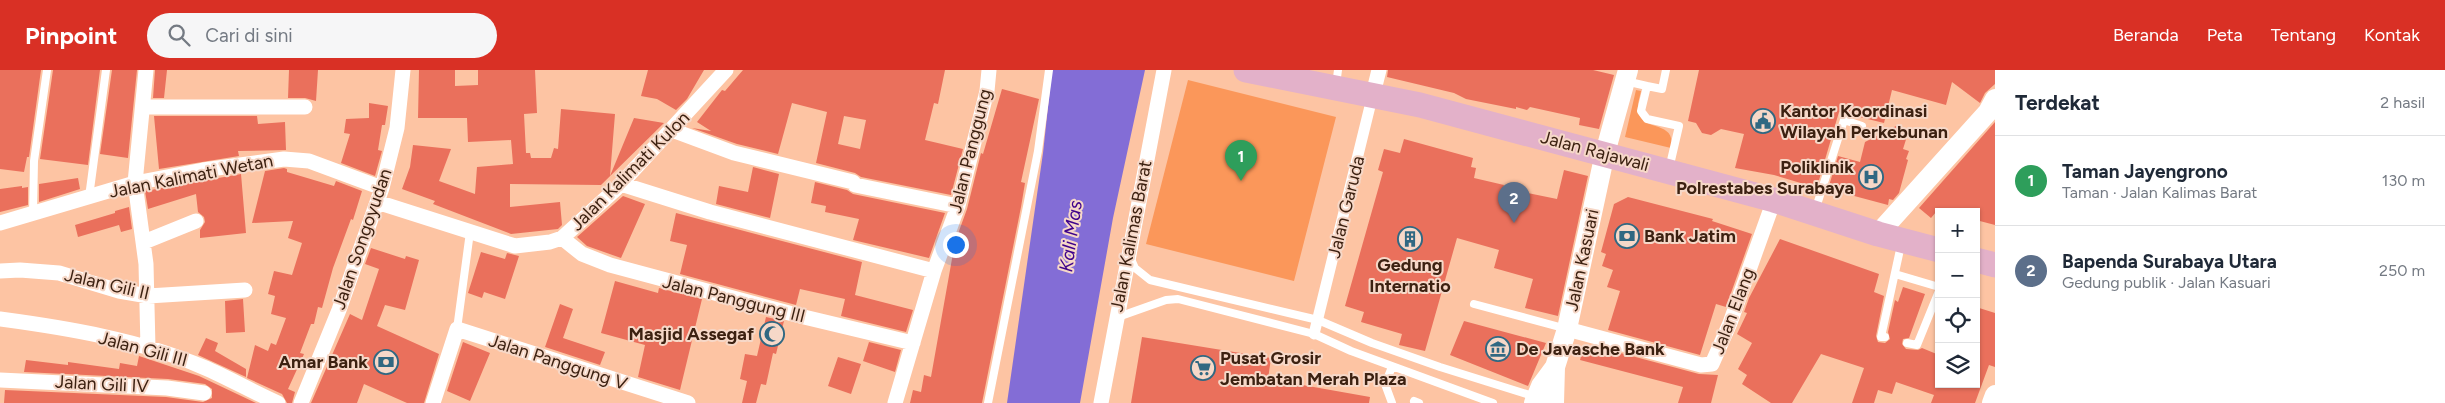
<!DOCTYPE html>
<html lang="id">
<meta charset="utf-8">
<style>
:root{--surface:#fff;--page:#f6f6f7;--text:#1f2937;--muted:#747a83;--line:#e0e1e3;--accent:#d93025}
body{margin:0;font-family:Figtree,sans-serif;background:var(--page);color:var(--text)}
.controls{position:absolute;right:15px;bottom:15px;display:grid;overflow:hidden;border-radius:0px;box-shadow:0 1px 4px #0004}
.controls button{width:45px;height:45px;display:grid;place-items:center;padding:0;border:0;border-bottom:1px solid var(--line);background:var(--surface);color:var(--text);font:25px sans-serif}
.you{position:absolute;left:955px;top:174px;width:18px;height:18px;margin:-12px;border:4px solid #fff;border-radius:50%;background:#1a73e8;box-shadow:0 0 0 8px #1a73e833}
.badge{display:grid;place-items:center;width:32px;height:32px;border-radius:50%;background:var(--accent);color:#fff;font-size:16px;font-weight:700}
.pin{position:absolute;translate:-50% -41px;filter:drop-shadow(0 1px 2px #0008)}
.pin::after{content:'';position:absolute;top:26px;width:18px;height:15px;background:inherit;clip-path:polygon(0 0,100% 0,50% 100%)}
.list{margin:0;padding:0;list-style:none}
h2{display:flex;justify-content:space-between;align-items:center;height:65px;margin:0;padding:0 20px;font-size:21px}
h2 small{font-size:16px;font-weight:400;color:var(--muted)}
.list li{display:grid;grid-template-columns:32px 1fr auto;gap:15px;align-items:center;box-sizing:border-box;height:90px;padding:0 20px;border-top:1px solid var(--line)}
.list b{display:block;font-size:19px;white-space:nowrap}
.list p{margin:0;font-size:16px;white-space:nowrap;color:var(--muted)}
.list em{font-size:16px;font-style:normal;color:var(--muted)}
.icon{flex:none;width:28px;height:28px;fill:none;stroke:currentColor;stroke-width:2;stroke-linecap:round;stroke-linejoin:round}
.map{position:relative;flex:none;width:1995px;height:333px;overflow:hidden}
header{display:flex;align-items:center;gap:30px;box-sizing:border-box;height:70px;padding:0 25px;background:var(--accent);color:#fff}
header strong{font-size:24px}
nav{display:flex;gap:28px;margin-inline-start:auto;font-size:18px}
.search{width:350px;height:45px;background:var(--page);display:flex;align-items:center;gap:12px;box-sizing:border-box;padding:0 18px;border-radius:28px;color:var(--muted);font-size:19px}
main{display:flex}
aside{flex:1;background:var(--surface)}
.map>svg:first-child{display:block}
.green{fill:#fb975a}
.water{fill:#836dd6}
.building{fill:#ea705c;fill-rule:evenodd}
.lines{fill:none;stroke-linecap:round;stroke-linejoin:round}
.service{stroke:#fff;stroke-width:8}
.pedestrian{stroke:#fff;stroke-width:11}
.minor{stroke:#fff;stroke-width:15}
.tertiary{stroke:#fff;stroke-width:20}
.primary{stroke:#e3b1c9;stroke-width:25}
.labels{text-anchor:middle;stroke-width:4;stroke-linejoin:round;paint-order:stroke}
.poi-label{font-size:18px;font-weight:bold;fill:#3c2111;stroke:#f6d8c8;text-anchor:start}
.street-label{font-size:18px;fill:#3c2111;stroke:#f6d8c8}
.water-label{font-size:19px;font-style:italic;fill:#3e028b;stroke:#f6d8c8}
</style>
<header>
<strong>Pinpoint</strong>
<div class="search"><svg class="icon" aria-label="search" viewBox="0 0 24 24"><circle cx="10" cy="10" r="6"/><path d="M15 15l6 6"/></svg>Cari di sini</div>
<nav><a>Beranda</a><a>Peta</a><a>Tentang</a><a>Kontak</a></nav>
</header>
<main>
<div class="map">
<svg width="1995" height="333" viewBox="0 0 1995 333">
<rect width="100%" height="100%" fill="#fdc4a3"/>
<!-- green -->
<path class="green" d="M1188,10L1336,47L1294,211L1146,174Z
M1636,20L1641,21C1640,27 1637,34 1638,40C1640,63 1677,49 1671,78L1625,67Z"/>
<!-- water -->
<path class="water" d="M1052,0H1145L1113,148L1080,333H1007L1043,83Z"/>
<!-- building -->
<path class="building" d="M0,0H41L29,87H27L24,102L0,99Z
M53,0H100L88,95L40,89Z
M112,0H137L128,88L100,84Z
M155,0H167L164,28H153Z
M289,0H318L316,31L305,28H288Z
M419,0H455V16L478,15V0H535L537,43L524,44L526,83H530L531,88H551L554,78L558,79L561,39L615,44L610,106L634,48L664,53L601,115L510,114V137L560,132L562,155L558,159L511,164L433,134L435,131L402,119L410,97L413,75L451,79L439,111L475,124L477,97L513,94L511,70L468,72L467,48H418Z
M648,0H704L687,29L676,40L657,29L641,26Z
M743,0H945L938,34L934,33L925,70L963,79L951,125L861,107L855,103L816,93L827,42L792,33L778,84L737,74L692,58L711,61L697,52L722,20L725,21ZM844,46L866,50L860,79L838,74Z
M1388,0H1593L1614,5L1599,59L1579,55L1580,48L1530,37L1527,40L1516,37V39L1466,29L1454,23L1387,7Z
M1699,0H1995V14L1985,23L1980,33L1952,12L1946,35L1892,20L1884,53L1839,42L1817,117H1814L1774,105L1735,98L1744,64L1721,59L1711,65L1702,63L1696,53L1688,51Z
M1002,19L1039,29L1021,112L1025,113L1021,137L982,333H910L913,320L921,322L924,305L931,307L955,172L967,139L981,83L983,84Z
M369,33L388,36L385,55H382L378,80L382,81L375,106L341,93L350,64L344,63L346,49L369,48Z
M154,46H257L258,54L285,52L286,80L238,81L239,86L159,99Z
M1995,52V155L1976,150V142H1936L1931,148L1919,138Z
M1896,56L1909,60L1903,79L1909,81L1906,89L1908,90L1899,123L1893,130L1889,129L1888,135L1828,119L1838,86L1860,92L1865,72Z
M1404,69L1473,88L1471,97L1476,98L1474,108L1504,115L1503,118L1557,129L1564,100L1588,106L1558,246L1525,238L1533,209L1494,198L1499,180L1457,168L1425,281L1399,275L1402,264L1361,252L1364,242L1345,236L1383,102L1378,100L1384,79L1400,83Z
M753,97L779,104L770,148L716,134L719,116L748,122Z
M284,98L287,99V102L334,116L336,111L362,121L353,150L351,149L333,198L322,238L318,237L314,254H311L300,283L304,284L288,319L295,322L292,333H287L282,324L247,308L255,275L268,281L271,273L276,275L286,248L271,244L275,226L268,224L274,201L292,205L302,173L288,168L293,151L252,153L265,101Z
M241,104L246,163L200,168V160L205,152L204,147L198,142L196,124L148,139L145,121Z
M78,108L80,119L39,132V114Z
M815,112L847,120L853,124L945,143L929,188L853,170L859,149L825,142L826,136L811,133Z
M22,116V118L28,117V135L0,142V119Z
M623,126L645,134L621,188L587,176L577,167Z
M1628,127L1713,149L1712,151L1752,164L1726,237L1716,234L1700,285L1608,260L1620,221L1607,217L1613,200L1602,196L1606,184L1601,182L1614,134Z
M129,137L132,159L121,162L119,155L78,167L75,155L115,143V141Z
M676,143L862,192L855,225L913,240L906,262L841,246L845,229L800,219L796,235L680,204L687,175L670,171Z
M1780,169L1879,204L1874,222L1884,226L1876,266L1878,272L1885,273L1890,269L1888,262L1895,230L1898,232L1903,217L1925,224L1909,268L1903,269L1902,274L1906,279L1918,280L1922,278L1939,285V314H1976V237L1995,243V297L1989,295L1975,333H1931L1934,325L1896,312L1892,324L1878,320L1874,333H1852L1864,298L1821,284L1792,333H1771L1742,314L1747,305L1738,299L1752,273L1737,264L1747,243L1744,242L1749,228Z
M371,178L405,189L406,186L419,190L405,240L385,235L377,256L439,284L424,333H407L364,314L357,333H311L350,244L362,250L379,199L365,194Z
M481,182L505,189L507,183L519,186L505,229L484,222L482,228L468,223Z
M615,211L658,223L659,218L702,229L680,320L638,307L645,275L601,263Z
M243,229L245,262L226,263L225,231Z
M560,234L573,239L563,268L605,282L600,295L545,277Z
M766,247L784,251L776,284L773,283L766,315L761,314L756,333H742L747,311L740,309L745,284L757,286Z
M1464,251L1546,273L1528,316L1450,285Z
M1142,267L1271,288L1268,309L1370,327L1369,333H1131Z
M206,268L218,273L215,281L246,299V307L198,285Z
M463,272L490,283L470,331L447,321Z
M869,272L901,280L895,302L863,291Z
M1584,276L1601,280L1602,278L1699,304L1718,305L1711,333H1678L1683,317L1580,290Z
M139,286L199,306L256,333H4L5,320L166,327L203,332L212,328V319L205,314L168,309L24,302L26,290L68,295V292L119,299L120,293L137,296Z
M838,287L861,294L851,324L828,316Z"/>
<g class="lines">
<!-- service -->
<path class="service" d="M1666,0L1662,19L1647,16L1641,41L1647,49L1679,56L1669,99
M1625,11L1647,16
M1336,15L1338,0
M89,127L106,0
M1815,141L1844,50L1862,56
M33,144L34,91L47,0
M1131,189L1135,198L1150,210L1318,250L1372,273L1440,297L1536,327
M1895,204L1939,217
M1474,234L1567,259
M1118,247L1166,230L1178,229L1314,264L1351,281L1493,333
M457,259L470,162
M1885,267H1881L1901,175
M1907,273L1917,275L1939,221
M1414,331L1419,333
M988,333L1038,81L1049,0
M1392,333L1385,314L1392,297"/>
<!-- pedestrian -->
<path class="pedestrian" d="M1314,264L1373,24"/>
<!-- minor -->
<path class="minor" d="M146,0L135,113L146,194L148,278
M1373,24L1379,0
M143,37H305
M672,60L734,83L853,112L855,115L958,136
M621,114L710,142L934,201
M377,132L515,176L550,172L562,168L616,119L726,0
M0,153L135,113L203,100L284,89L309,91L382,118
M562,168L582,184L610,195L804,247L913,273
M144,172L196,151
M0,201L20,200L59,203L119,221L148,226L245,220
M0,249C67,258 140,270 203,297C229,308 253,322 278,333
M1567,259L1701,295L1712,294L1730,253L1774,130
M0,310L167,318L204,323
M301,333L339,240L382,118L397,58L403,0
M433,333L457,259L688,333
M895,333L934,201L958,136L987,21L989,0
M1101,333L1164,0"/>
<!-- tertiary -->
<path class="tertiary" d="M1878,164L1988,42L1995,29
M1534,333L1541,316L1555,297
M1554,333L1555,297L1567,259L1605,83L1628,0
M1992,333L1995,325"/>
<!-- primary -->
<path class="primary" d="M1246,0L1420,35L1774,130L1878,164L1939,180
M1976,190L1995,195"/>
</g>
<!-- icons -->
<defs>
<symbol id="civic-ring" viewBox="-11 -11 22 22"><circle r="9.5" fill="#f6d8c8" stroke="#306882" stroke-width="1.5"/><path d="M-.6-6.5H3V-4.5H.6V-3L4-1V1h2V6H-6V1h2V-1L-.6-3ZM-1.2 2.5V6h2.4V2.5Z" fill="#306882"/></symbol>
<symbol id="hospital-ring" viewBox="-11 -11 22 22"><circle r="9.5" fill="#f6d8c8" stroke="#306882" stroke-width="1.5"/><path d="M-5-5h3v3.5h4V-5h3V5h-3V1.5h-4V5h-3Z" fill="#306882"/></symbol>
<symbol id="bank-ring" viewBox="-11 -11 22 22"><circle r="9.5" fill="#f6d8c8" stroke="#306882" stroke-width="1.5"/><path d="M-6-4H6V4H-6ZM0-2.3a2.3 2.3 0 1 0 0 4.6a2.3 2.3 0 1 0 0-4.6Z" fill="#306882"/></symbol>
<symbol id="building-ring" viewBox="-11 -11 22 22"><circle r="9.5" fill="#f6d8c8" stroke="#306882" stroke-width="1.5"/><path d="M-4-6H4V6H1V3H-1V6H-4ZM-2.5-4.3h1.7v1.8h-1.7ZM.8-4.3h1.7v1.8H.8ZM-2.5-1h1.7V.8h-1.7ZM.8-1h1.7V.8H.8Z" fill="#306882"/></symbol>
<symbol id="mosque-ring" viewBox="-11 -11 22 22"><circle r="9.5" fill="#f6d8c8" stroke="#306882" stroke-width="1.5"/><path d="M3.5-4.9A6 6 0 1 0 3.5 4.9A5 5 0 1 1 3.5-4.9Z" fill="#306882"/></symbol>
<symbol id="museum-ring" viewBox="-11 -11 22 22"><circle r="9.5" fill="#f6d8c8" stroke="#306882" stroke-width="1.5"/><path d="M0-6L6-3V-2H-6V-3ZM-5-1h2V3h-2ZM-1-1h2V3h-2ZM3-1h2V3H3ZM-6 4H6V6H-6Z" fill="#306882"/></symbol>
<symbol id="supermarket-ring" viewBox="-11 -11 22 22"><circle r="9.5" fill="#f6d8c8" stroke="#306882" stroke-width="1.5"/><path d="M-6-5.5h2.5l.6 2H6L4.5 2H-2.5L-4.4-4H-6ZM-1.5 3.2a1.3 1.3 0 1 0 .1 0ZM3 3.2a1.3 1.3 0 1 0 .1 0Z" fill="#306882"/></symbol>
</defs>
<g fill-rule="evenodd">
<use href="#civic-ring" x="1749" y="37" width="28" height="28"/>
<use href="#hospital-ring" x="1857" y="93" width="28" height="28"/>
<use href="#bank-ring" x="1613" y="152" width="28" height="28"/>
<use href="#building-ring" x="1396" y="155" width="28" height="28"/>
<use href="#mosque-ring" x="758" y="250" width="28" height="28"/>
<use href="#museum-ring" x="1484" y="265" width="28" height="28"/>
<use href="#bank-ring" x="372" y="278" width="28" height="28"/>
<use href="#supermarket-ring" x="1189" y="284" width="28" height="28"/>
</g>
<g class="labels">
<!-- poi labels -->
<g class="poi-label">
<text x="1780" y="47">Kantor Koordinasi<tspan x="1780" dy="21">Wilayah Perkebunan</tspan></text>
<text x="1854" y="103" text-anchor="end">Poliklinik<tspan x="1854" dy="21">Polrestabes Surabaya</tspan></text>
<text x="1644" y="172">Bank Jatim</text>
<text x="1410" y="201" text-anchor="middle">Gedung<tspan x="1410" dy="21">Internatio</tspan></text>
<text x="754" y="270" text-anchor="end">Masjid Assegaf</text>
<text x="1516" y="285">De Javasche Bank</text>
<text x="1220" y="294">Pusat Grosir<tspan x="1220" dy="21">Jembatan Merah Plaza</tspan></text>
<text x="368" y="298" text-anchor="end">Amar Bank</text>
</g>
<!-- street labels -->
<g class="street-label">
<text transform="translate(970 81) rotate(-76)" y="6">Jalan Panggung</text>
<text transform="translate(1595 81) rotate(15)" y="6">Jalan Rajawali</text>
<text transform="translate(630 101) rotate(-45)" y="6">Jalan Kalimati Kulon</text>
<text transform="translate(191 106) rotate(-11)" y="6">Jalan Kalimati Wetan</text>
<text transform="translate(1346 137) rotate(-76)" y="6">Jalan Garuda</text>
<text transform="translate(1131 166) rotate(-79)" y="6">Jalan Kalimas Barat</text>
<text transform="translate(362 169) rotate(-71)" y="6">Jalan Songoyudan</text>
<text transform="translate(1582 190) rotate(-78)" y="6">Jalan Kasuari</text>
<text transform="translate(107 214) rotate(13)" y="6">Jalan Gili II</text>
<text transform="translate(734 229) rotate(14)" y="6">Jalan Panggung III</text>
<text transform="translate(1733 241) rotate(-69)" y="6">Jalan Elang</text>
<text transform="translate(143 279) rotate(15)" y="6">Jalan Gili III</text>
<text transform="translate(558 292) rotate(18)" y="6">Jalan Panggung V</text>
<text transform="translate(102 314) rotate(3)" y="6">Jalan Gili IV</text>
</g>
<!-- water labels -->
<g class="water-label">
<text transform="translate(1070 166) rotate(-82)" y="7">Kali Mas</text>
</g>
</g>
</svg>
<div class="controls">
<button>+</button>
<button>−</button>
<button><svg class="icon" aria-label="locate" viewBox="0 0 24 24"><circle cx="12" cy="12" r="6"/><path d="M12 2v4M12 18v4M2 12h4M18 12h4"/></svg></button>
<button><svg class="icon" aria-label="layers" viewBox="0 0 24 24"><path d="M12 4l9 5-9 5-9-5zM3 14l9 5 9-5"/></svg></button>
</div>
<div class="you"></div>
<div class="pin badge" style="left:1241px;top:111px;background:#2e9e5b">1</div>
<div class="pin badge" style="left:1514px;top:153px;background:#5c6f8a">2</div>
</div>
<aside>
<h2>Terdekat<small>2 hasil</small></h2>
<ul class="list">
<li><span class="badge" style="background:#2e9e5b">1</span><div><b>Taman Jayengrono</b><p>Taman · Jalan Kalimas Barat</p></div><em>130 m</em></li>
<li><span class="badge" style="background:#5c6f8a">2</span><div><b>Bapenda Surabaya Utara</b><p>Gedung publik · Jalan Kasuari</p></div><em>250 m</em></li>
</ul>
</aside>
</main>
